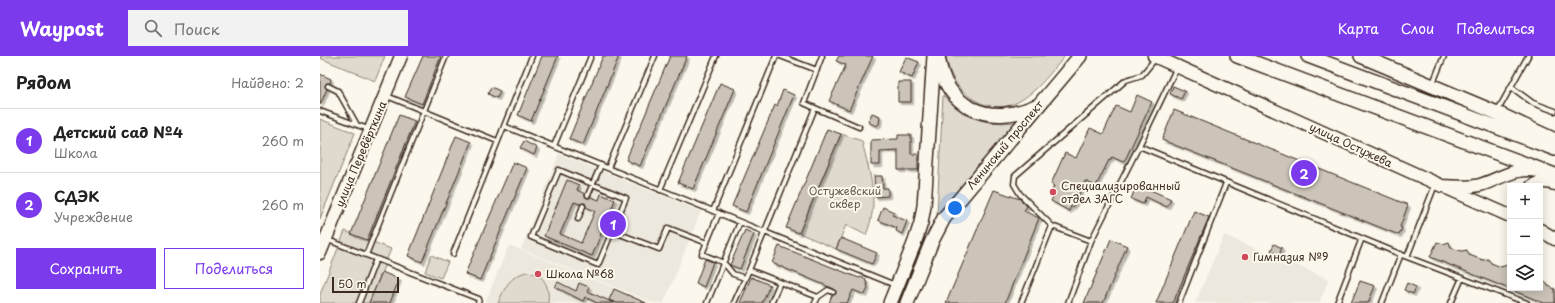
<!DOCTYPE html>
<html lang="ru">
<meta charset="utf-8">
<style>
:root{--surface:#fff;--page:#f2f2f2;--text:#222;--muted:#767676;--line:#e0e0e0;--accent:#7c3aed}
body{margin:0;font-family:"Playpen Sans",sans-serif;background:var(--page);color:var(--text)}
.controls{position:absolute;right:12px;bottom:12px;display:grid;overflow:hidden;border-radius:0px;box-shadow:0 2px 10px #0003}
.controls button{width:36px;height:36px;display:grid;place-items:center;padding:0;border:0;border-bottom:1px solid var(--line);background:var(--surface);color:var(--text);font:20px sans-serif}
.scale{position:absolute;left:12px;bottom:10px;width:67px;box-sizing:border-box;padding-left:4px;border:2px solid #3b2a1e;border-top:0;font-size:11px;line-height:14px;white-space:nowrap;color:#3b2a1e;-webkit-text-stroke:3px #fbf7ec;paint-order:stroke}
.you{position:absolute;left:635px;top:152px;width:14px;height:14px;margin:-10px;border:3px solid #fff;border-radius:50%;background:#1a73e8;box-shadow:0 0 0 6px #1a73e833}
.badge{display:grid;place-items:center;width:26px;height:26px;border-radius:50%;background:var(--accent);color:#fff;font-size:13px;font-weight:700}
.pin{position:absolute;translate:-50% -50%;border:2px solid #fff;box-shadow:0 1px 4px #0006}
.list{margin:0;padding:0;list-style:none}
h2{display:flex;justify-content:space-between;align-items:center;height:52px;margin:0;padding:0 16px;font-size:17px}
h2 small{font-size:13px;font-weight:400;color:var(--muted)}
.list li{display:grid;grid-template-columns:26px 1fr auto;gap:12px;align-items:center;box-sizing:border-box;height:64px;padding:0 16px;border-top:1px solid var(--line)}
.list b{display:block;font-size:15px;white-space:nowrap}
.list p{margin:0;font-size:13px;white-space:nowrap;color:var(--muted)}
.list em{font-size:13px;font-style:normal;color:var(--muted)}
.actions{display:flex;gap:8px;padding:12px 16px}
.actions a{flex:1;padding:9px 0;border:1px solid var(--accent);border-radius:0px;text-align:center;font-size:14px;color:var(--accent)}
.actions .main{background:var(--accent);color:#fff}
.icon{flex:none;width:22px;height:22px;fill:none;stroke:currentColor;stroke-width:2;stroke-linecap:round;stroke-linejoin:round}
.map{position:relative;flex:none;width:1235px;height:247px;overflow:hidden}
header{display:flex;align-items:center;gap:24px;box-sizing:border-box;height:56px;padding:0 20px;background:var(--accent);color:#fff}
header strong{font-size:19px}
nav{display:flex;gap:22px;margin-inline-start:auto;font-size:14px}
.search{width:280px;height:36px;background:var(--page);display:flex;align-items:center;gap:10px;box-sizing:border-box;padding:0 14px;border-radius:0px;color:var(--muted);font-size:15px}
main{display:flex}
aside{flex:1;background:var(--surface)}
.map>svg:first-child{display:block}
.built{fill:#ede8dd}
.green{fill:#dfd9ce;stroke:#8d8276}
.building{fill:#ccc4b9;stroke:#3b2a1e;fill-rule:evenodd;filter:url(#shadow)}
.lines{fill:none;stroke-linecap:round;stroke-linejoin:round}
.lane-casing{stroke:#3b2a1e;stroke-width:7}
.secondary-casing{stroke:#3b2a1e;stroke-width:15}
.primary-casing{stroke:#3b2a1e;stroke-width:16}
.lane{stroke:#fbf7ec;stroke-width:4}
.secondary{stroke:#fbf7ec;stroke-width:12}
.primary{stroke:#fbf7ec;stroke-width:13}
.poi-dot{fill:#d1495b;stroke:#fbf7ec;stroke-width:1.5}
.labels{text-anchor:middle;stroke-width:4;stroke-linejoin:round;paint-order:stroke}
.street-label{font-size:11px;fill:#3b2a1e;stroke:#fbf7ec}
.poi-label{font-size:11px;fill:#3b2a1e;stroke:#fbf7ec;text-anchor:start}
.park-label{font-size:11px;fill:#64564a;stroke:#fbf7ec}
</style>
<header>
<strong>Waypost</strong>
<div class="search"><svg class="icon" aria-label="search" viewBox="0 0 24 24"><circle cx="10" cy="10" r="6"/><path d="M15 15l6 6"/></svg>Поиск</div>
<nav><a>Карта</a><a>Слои</a><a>Поделиться</a></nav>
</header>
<main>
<aside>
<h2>Рядом<small>Найдено: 2</small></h2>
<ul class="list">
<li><span class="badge">1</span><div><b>Детский сад №4</b><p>Школа</p></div><em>260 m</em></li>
<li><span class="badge">2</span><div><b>СДЭК</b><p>Учреждение</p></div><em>260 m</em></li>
</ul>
<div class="actions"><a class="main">Сохранить</a><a>Поделиться</a></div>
</aside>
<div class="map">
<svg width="1235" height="247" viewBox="0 0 1235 247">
<defs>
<filter id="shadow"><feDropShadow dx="2.5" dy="2.5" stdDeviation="0" flood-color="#0004"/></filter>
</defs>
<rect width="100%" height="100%" fill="#fbf7ec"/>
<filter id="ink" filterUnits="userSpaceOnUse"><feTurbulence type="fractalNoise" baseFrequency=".025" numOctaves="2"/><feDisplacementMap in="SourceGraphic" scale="8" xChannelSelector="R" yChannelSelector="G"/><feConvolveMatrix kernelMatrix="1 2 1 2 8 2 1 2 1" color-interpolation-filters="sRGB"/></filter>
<g filter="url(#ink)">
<!-- built -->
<path class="built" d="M239,98L381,155L344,247H334L201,193Z
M904,179L1009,223L999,247H875Z
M189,189L331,247H165Z"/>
<!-- green -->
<path class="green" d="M0,0H65L55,25L0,2Z
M626,0H745C721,28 694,68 653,43C637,33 629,19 626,0Z
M623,39C645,63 664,69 696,66L617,158Z
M0,63L35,77L0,163Z
M521,78L542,85C550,119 560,145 546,179L526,169L516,193L479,177Z
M25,175L71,193L49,247H0V238Z
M111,199L128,206L121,222L105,216Z
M206,216C224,217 230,230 228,247H178C185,231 189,221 206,216Z"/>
<!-- building -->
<path class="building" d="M103,0H121L102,48L85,41Z
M222,0H238L211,65L198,59Z
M283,0H299L263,89L249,83Z
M350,0H367L320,110L306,104Z
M519,0H553L529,54L509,45L526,9L516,5Z
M586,1L599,6L592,22L579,16Z
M0,18L11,23L10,27L5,29L7,33L0,49Z
M578,26H591V46H578Z
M400,27L415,33L373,133L358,127Z
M853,30L865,35L861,43L850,38Z
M171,31L180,35L177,42L168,38Z
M463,34L474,39L426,156L412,150L455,49L457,50Z
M817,39L832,46L806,102L803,106L792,101L790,105L789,104L776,130L765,125L753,151L751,150L749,155L731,145L734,139L731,137L734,130L731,128L745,97L756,102L770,72L783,78L796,50L810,56Z
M854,54L1088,149L1080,171L1082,172L1079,179L842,84Z
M552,57L560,60L559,68L556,70L548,66Z
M79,59L95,65L47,184L31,178Z
M507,73L521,78L479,177L466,172Z
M578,79H591V98H598V114H578V94L560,95V109H551V84L578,83Z
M136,80L151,86L102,206L88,200Z
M204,85L217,92L214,99L200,92Z
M193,106L207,112L160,224L145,218Z
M554,120H562L563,132H568V140L555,141Z
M247,124L259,129L257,134L265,138L267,142L271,141L279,144L281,138L295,144L272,200L224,180ZM254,146L260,148L265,147L266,151L275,155L261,187L240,178Z
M817,128L851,143L847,151L826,141L823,148L811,143Z
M674,134L700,143L707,150L704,155L719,162L685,247H626Z
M563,151L574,156L572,159L587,165L582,178L576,175L577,172L558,164Z
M874,155L889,161L853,247H836Z
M425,174L434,178L420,213L410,209Z
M521,182L557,197L552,208L516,193Z
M791,183L807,190L783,247H764Z
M1117,186L1123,188L1129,186L1131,192L1142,195L1147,194L1149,199L1163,204L1168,203L1171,207L1181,211L1187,209L1190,214V232H1220V228L1226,226L1228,230L1235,233V247H1224L1110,201Z
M954,188L962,192L959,199L951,195Z
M459,190L539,222L540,221L545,223L548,231L545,239L533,234L527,247H509L512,239L516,238L514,233L452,207Z
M385,203L393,206L384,231L376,227Z
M62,216L79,223L70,247H49Z
M431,221L450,229L442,247H420Z
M1040,225L1055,230L1048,247H1031Z
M238,226L256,235L259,227L269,231L267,235L294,247H277L265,241L263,245L235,231Z
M1087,227L1096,231L1093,238L1084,234Z
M294,233L326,247H297L289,244Z"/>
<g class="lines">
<defs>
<path id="lane" d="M460,0L497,14
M856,13L819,90L1087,201L1207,247
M1113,27L1124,0
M8,30L18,35L37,69
M1191,31L1213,47L1235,55
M67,40L177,85
M495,52L539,71
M0,55L48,73
M1177,56L1208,0
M184,70L575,229
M234,90L271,0
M288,112L335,0
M239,114L306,142L278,209L211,181Z
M340,134L396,0
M268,139L281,109
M393,155L456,0
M399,157L382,198L404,207L413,218L425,222
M258,163L263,150
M732,170L700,138L694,128L695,120L806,24L822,19L835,3
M292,175L339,193L348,172L387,187
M8,184L159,243L158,247
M133,198L212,0
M46,199L126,0
M1087,201L1115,129
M498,241L429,214L495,52L484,47L502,0
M39,247L56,203
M387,247L420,166
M414,247L429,214
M451,247L460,226
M495,247L498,241L508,234L513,236
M701,247L732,170L771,185
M748,247L771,185L819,90
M859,247L906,127
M1017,247L1042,182
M1062,247L1081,198
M1131,247L1142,222"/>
<path id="secondary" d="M834,0L1122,130C1135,131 1147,132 1160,129C1180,123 1196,110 1218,115
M1212,130C1220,125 1226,125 1235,128
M1129,133L1190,160
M1220,174L1235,183
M0,197L81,0"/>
<path id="primary" d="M618,0C625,53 670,71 716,50
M917,0L1235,119
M988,0L1235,93
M1041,0L1177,57L1235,84
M570,247L594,188L601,167L604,150L614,0
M587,247L612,185L624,162L760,0"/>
</defs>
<!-- lane casing -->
<use href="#lane" class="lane-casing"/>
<!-- secondary casing -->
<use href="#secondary" class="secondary-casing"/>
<!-- primary casing -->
<use href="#primary" class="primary-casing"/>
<!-- lane -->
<use href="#lane" class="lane"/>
<!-- secondary -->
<use href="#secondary" class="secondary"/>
<!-- primary -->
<use href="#primary" class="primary"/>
</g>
</g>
<!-- markers -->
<g class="poi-dot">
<circle cx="733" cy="136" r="4"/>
<circle cx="925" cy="201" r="4"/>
<circle cx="218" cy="218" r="4"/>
</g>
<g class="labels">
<!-- street labels -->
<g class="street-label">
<text transform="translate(685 89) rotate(-50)" y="4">Ленинский проспект</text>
<text transform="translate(1031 89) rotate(25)" y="4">улица Остужева</text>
<text transform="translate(41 98) rotate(-67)" y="4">улица Перевёрткина</text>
</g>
<!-- poi labels -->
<g class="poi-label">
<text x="741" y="134">Специализированный<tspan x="741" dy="13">отдел ЗАГС</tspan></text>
<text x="933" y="205">Гимназия №9</text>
<text x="226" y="222">Школа №68</text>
</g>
<!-- park labels -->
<g class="park-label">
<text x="525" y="139">Остужевский<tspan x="525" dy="13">сквер</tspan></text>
</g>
</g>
</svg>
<div class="controls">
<button>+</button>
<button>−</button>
<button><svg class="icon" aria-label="layers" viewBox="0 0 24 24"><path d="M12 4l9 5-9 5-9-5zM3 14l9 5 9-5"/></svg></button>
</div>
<div class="scale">50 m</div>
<div class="you"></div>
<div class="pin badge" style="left:293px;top:168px">1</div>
<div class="pin badge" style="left:984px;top:117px">2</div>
</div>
</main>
